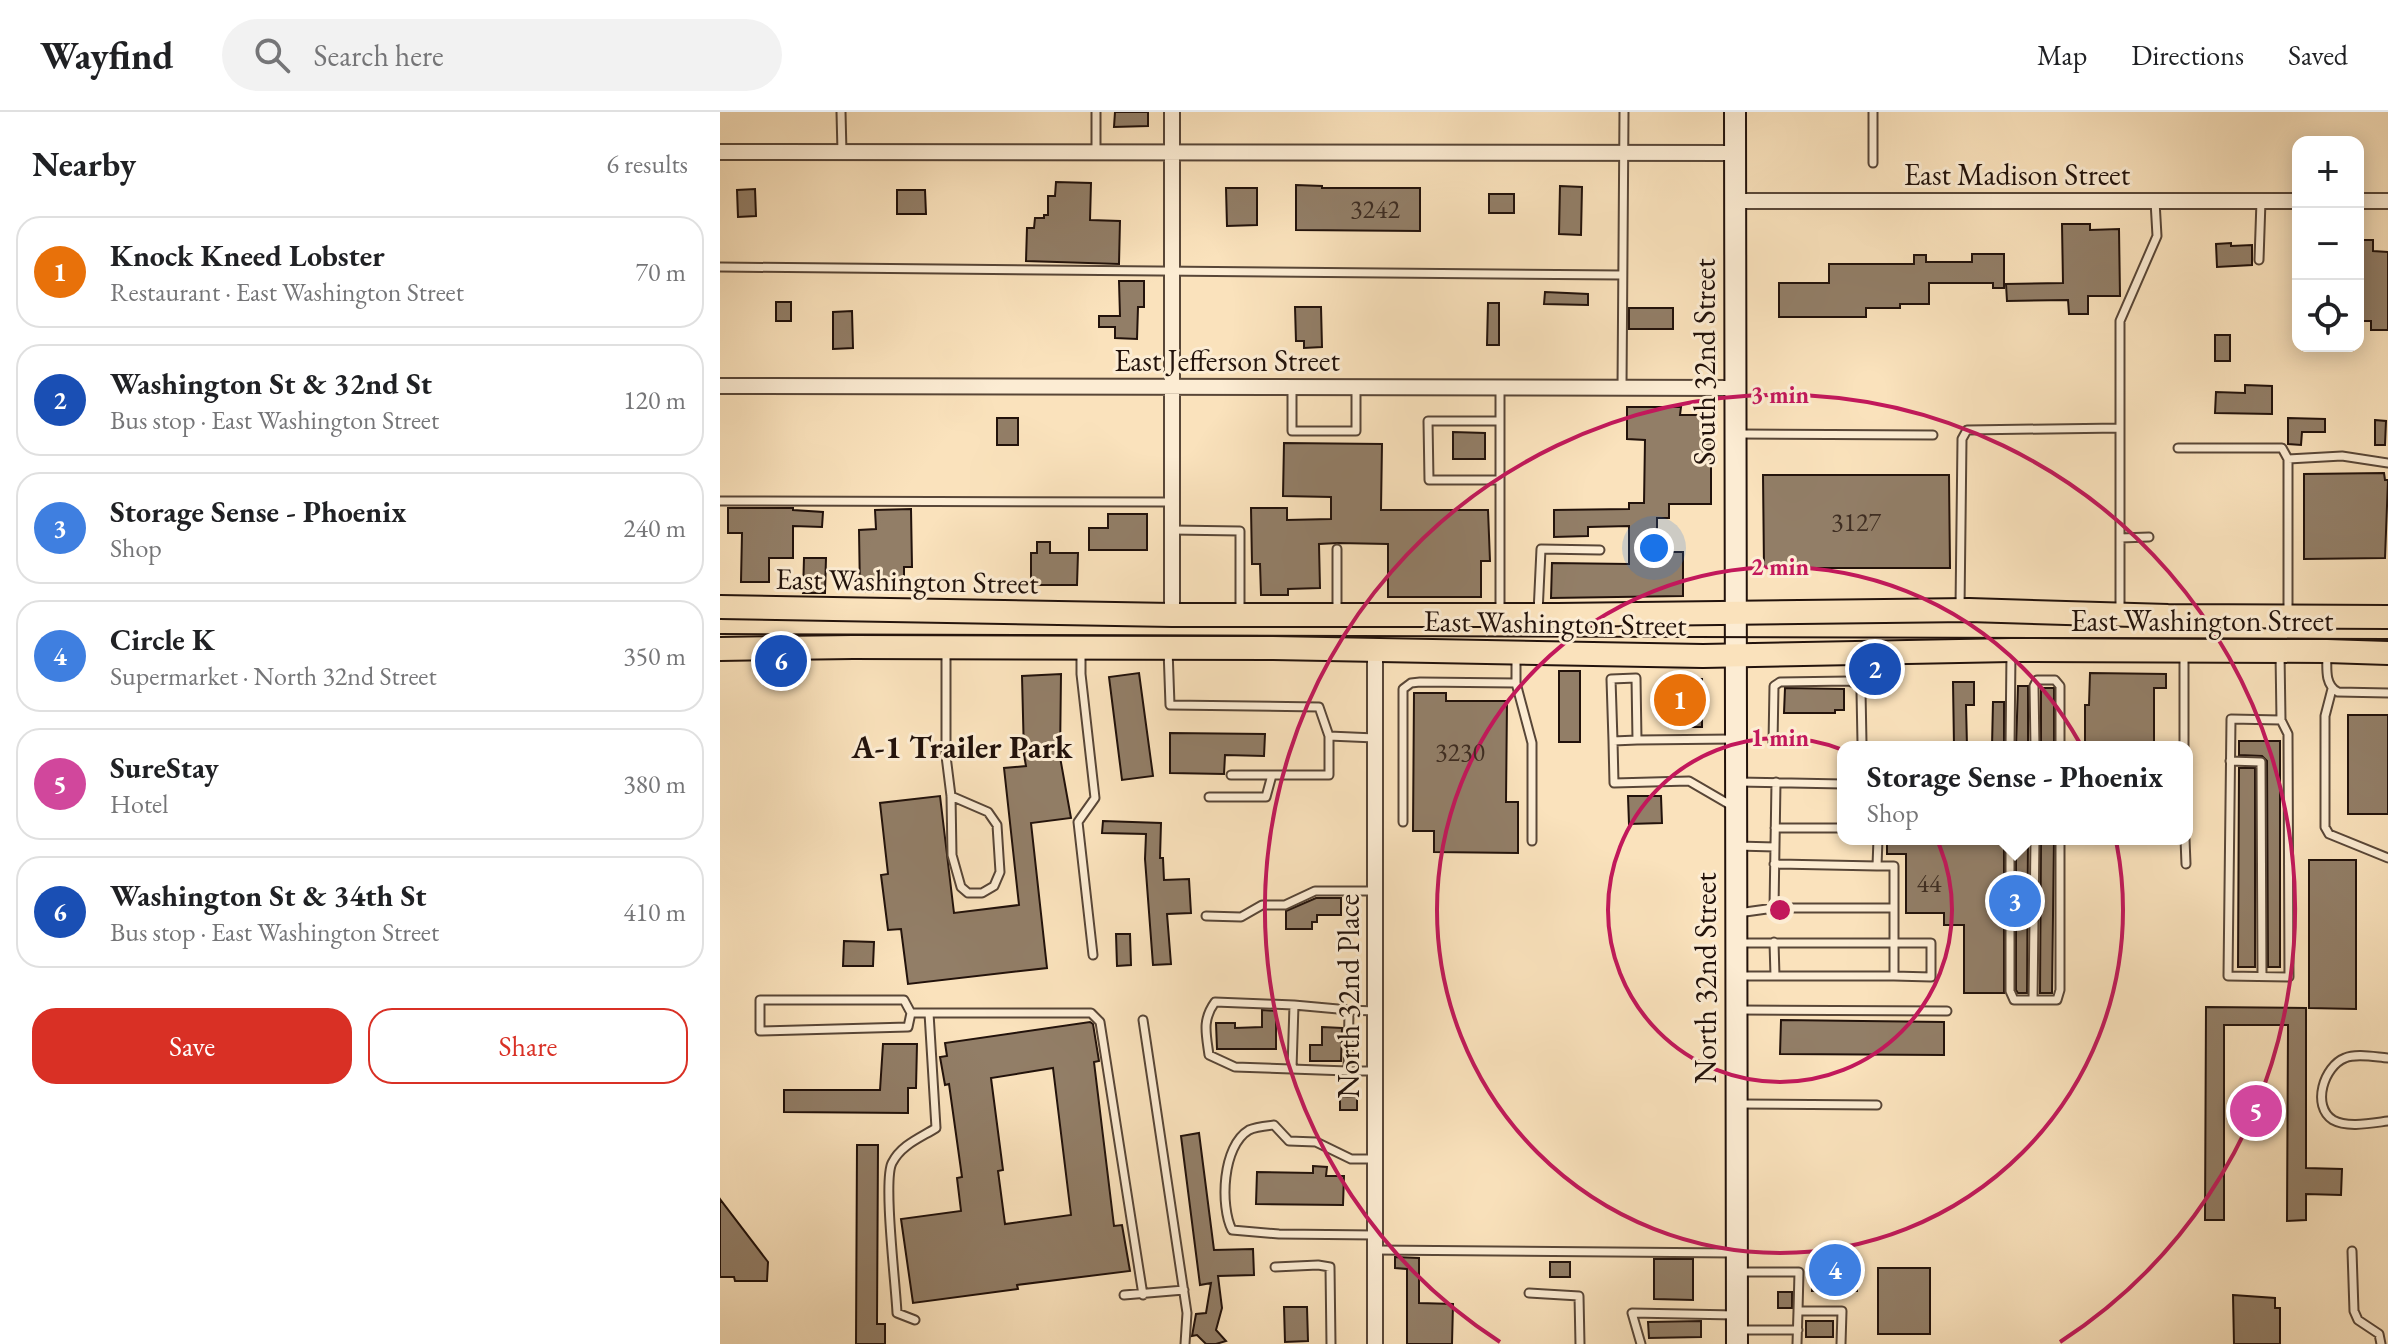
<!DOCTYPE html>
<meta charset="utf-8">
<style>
:root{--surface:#fff;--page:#f2f2f2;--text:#202124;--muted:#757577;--line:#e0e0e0;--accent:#d93025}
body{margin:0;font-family:"EB Garamond",serif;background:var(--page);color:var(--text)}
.controls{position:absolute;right:24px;top:24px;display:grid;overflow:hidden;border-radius:16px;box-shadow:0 4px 20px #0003}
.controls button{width:72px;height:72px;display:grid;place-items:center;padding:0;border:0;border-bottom:2px solid var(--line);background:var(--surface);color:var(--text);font:40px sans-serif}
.you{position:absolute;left:934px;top:436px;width:28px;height:28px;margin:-20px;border:6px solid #fff;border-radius:50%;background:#1a73e8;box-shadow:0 0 0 12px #1a73e833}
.badge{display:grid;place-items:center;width:52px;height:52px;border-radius:50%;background:var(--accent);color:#fff;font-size:26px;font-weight:700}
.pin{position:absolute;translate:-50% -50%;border:4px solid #fff;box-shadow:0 2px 8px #0006}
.popup{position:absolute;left:1117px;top:629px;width:356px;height:104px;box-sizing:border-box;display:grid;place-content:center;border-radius:16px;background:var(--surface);filter:drop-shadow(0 2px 6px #0005);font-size:26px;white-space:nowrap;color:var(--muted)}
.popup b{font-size:30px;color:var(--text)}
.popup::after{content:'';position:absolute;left:50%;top:100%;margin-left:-16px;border:16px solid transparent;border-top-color:var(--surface)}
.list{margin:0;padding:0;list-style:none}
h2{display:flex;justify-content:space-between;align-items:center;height:104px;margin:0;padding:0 32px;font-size:34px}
h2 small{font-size:26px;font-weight:400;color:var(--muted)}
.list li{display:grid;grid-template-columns:52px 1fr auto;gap:24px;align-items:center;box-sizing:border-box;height:112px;margin:0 16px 16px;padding:0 16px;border:2px solid var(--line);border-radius:24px}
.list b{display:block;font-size:30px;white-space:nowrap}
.list p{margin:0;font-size:26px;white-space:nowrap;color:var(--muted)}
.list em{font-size:26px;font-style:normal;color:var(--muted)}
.actions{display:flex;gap:16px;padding:24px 32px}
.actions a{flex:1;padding:18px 0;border:2px solid var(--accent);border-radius:24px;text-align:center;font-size:28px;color:var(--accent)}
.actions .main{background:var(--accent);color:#fff}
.icon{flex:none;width:44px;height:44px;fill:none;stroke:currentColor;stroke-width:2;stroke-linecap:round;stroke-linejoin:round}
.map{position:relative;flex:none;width:1668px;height:1232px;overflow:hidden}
header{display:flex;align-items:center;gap:48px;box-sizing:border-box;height:112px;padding:0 40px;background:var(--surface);border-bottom:2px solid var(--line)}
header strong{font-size:38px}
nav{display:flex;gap:44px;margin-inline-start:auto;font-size:28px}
.search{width:560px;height:72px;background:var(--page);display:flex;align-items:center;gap:20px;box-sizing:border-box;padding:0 28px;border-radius:44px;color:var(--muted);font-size:30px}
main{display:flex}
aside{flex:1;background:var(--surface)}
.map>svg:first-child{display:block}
.building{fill:#927e67;stroke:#22120b;stroke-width:2;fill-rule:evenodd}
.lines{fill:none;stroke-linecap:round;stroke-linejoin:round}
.lane-casing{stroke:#584637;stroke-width:11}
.street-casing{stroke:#584637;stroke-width:18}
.secondary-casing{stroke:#22120b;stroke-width:24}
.primary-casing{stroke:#22120b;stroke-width:26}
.lane{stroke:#fcecd3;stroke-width:7}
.street{stroke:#fcecd3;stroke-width:14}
.secondary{stroke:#fcecd3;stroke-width:20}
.primary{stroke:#fae2bc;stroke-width:22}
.tram{stroke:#22120b;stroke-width:2}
.ring{fill:none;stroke:#c2185b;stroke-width:4}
.labels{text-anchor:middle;stroke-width:6;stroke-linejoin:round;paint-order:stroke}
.number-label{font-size:26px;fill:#3e2d22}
.street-label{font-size:30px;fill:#22120b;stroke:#fcecd3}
.neighbourhood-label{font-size:32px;font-weight:bold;fill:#22120b;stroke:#fcecd3}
.centre{fill:#c2185b;stroke:#fcecd3;stroke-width:4}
.ring-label{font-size:24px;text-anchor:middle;font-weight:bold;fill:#c2185b;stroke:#fcecd3;stroke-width:6;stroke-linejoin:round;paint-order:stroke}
</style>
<header>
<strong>Wayfind</strong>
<div class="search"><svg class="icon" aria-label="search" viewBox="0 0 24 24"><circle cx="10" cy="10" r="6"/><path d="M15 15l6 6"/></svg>Search here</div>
<nav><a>Map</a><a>Directions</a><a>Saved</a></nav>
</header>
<main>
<aside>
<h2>Nearby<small>6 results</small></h2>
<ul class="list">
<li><span class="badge" style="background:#e8710a">1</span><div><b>Knock Kneed Lobster</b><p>Restaurant · East Washington Street</p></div><em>70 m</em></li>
<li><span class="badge" style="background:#1a4fb4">2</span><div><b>Washington St &amp; 32nd St</b><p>Bus stop · East Washington Street</p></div><em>120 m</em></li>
<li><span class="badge" style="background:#3f7fe0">3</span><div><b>Storage Sense - Phoenix</b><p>Shop</p></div><em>240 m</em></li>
<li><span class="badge" style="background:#3f7fe0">4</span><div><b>Circle K</b><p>Supermarket · North 32nd Street</p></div><em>350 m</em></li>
<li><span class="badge" style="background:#d1479c">5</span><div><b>SureStay</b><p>Hotel</p></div><em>380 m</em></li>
<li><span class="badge" style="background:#1a4fb4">6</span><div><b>Washington St &amp; 34th St</b><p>Bus stop · East Washington Street</p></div><em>410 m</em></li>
</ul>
<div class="actions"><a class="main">Save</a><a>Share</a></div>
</aside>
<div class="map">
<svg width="1668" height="1232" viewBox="0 0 1668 1232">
<rect width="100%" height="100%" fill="#fae2bc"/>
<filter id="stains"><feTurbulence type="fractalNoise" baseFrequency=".0025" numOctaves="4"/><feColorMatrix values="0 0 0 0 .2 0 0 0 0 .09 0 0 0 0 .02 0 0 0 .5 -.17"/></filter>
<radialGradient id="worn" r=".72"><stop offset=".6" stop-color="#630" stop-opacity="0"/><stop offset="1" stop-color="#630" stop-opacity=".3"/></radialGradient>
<!-- building -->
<path class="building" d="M395,0H428V14L394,15Z
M336,70L371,71L370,108L400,109L399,152L306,149L307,116H314L315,106H324V103H328V84H335Z
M576,73L602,74V76H700V119L576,118Z
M840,74L862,75L861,123L839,122Z
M506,76H537V113L507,114Z
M35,77L36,104L18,105L17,78Z
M177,78H205L206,102H177Z
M769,82H794V101H769Z
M1342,112H1370V118L1399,117L1400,184H1368V202H1349L1348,188L1287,189L1286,172L1343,171Z
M1638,128H1653V139L1668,140V218H1651V209H1638Z
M1511,131V134L1532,133V153L1497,155L1496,132Z
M1252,142H1284V176H1273V171H1209V192H1180V196H1146V205H1059V171H1109V152H1194V143H1206V150H1252Z
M399,169H424V195H418L417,227L395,226V215H379V204H400Z
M825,180L868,182V193L824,192Z
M56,190H71V209H56Z
M768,191H779V233H767Z
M575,195H601L602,235L584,236V229H576Z
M909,196H953V217H909Z
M132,199L133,236L113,237V200Z
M1495,223H1510V249H1495Z
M1525,273L1552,274V302L1495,301L1496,280L1525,281Z
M907,295H961L960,303H991V392H949V406H937V440H963V484L831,486L832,451L909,452V414L868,415V424L834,425V398L909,397V391H924L925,328L907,327Z
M277,306H298V333H277Z
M1568,306L1605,307V320H1582L1581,333L1568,332Z
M1655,308L1666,309L1665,333H1655Z
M733,320L765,321V347H733Z
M564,331L662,332L661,398H768L770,449H761V485H668V432L618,431L599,432L600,476L568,477V483H541L540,452H532L531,396H567V408L611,407V385L563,384Z
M1664,361L1665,368H1668L1665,446L1584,447V362Z
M1043,363H1229L1230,456H1044Z
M8,396H73V398L103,400L102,415L73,414V446H49V470H21L22,421H8Z
M191,397L192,455H184V471H173V480H140L139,418L156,417L155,398Z
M388,402H427V438H369V416H388Z
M317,430H330V441H358L357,473H311V441H317Z
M84,446H106L105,481H83Z
M839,559H860V630H839Z
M419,561L433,664L402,668L389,565Z
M1370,561L1446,562V576H1434V635H1365V593H1369Z
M341,562L340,645L351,706L311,711L327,856L188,872L181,817L168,818L161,763L168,762L160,691L220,684L234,801L299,793L284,656L306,654L304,643L302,564Z
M948,567H982V615H949V598H938L939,577H948Z
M1233,570H1254V593H1246L1247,634H1234Z
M1298,574H1308V635H1296Z
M1065,576L1124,577V598H1115V601H1064Z
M1321,576H1334V635H1321Z
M694,581H726V589H787L786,690H798V741L714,740V719H693Z
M1273,590H1284V635H1272Z
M1628,603H1668V702H1628Z
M450,621L545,622L544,644L505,643L504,662L450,661Z
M1519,629H1560V855H1548L1547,649L1542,644L1519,643Z
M1519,656H1535V855H1518Z
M908,684H941L942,711L909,712Z
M383,709L441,711L440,746H443L444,768L469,767L471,801L447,802L451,852L433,853L425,747L426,722L382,721Z
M1167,727H1284V881H1244V813H1224V801H1186V742H1167Z
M1296,727H1308L1307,881H1298L1296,878Z
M1321,727H1334L1332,881H1320Z
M1589,748H1636V897L1589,896Z
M596,786H621V803H597V810H592V817H566V799Z
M396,822H410L411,853L397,854Z
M124,829L154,830L153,854H123Z
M1486,895L1586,896V1056L1622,1057L1621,1083L1586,1082V1108L1567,1109L1568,913H1504V1108H1485Z
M542,898L556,899V937H497L496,911H515V916L542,915Z
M1061,908L1224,910V943L1060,942Z
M370,910L373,912L379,949L374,950L394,1114L402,1113L410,1159L297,1173L298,1177L193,1191L181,1107L241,1099L237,1066L242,1065L229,972L225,973L220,945L227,944L225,931ZM333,956L351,1103L285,1112L278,1059L283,1058L271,966Z
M602,915L622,916L621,949H590V933H602Z
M163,932H197L196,976H188V1001L64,1000V978H160Z
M620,984L637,985V998H620Z
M479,1021L494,1138L533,1137L534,1163L498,1164L502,1196L496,1218L506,1229L496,1232H486L477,1223L472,1224L476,1202L486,1201L491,1171L480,1173L461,1024Z
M137,1033H158L157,1212H165V1232H136Z
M593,1054L607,1055L606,1064H624L623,1093L536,1092L537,1060L593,1061Z
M0,1087L48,1150L47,1169H15L14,1165H0Z
M675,1145L699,1146V1191L733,1192L732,1232H687V1157L675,1156Z
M934,1147H973V1188L934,1187Z
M1093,1148H1137V1179H1092Z
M830,1150H850V1165H830Z
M1158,1156H1210V1222H1158Z
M1058,1180H1072V1196H1058Z
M1513,1183L1555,1186V1196H1560V1232H1514Z
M564,1195H587L588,1229L565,1230Z
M981,1209V1225L929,1226L928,1210Z
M1086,1209H1113V1225H1086Z"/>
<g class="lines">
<defs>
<path id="lane" d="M121,0L122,40
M376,0V40
M1153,51V0
M1539,148L1541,89
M0,155L902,163
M572,275V319H636V275
M902,276L904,0
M1020,322L1213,323
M1458,336H1562L1568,347V502
M1568,347L1622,344L1668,351
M780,368H709L708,309H780
M0,389L452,390
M452,418L520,419V501
M1400,426L1429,425
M617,437V501
M1240,496L1242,327L1247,318L1400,316
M780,501V275
M818,501L821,437L880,438
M1400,501V209L1437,124L1435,89
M226,537V644L231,684L232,743L241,775L248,781H262L274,774L280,760L277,713L268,700L231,684
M448,537L450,593L599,595L609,624L655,626
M361,538V562L375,686L358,710L373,843
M1464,541V635
M1560,541L1561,608L1568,622L1569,865L1508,864L1511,607L1561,608
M1607,541C1607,555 1604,573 1618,580L1668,581
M796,571L812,631V729
M1612,577L1605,604V715L1609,722L1668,746
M917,628L893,629L894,671L969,669L1012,694
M893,629L891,567L916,566L917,628L1014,627
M1053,631L1054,574L1060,570L1129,569L1137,572L1141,579L1142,631
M1290,635L1291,541
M1315,635L1314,574L1317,568H1335L1340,574V635
M1510,649L1541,650L1542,864
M511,663H552
M1018,670L1123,672
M489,685H546L552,663H609V624
M683,710V577L691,571L700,570L796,571V544
M1055,716H1123
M1290,727V879L1294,888H1337L1340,878V727
M1465,727L1466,752
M1017,734L1055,735
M1054,752L1157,754
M1054,796L1056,670
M1018,801L1054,796H1174V754H1157L1158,727
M486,804L521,805L542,793H565L595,779H655
M1054,830L1055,864
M1019,831H1211V865L1174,864
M1020,864H1174V796
M40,888H184L191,901L188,915L40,919Z
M1313,888L1315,727
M1019,898L1227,899
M191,901H371L380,910L423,1183
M423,908L467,1201L465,1232
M1668,946C1655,945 1636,941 1625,946C1604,954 1591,994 1613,1008C1627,1016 1652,1011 1668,1009
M572,957L574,893
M628,959L515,955L489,943C486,921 482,908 495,890L574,893L629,898
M655,959H628L629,898L655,899
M1019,992L1157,993
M655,1047H631L596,1030L569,1029L554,1013C546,1014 535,1015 529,1018C502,1034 500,1094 512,1118L559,1122L655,1123
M655,1138L1013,1141
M1632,1139L1634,1199L1638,1208L1659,1222L1661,1232
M555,1155L598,1153L610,1155L611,1232
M1020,1160H1079L1078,1199H1122L1121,1232
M809,1181L859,1184L860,1232
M404,1183L464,1178
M195,1208L177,1201C176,1175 163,1069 172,1051C181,1033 200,1026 216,1016L209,901
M1020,1218H1078
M921,1232L912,1201L1015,1203
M1077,1232L1078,1199"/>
<path id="street" d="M0,40L1015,41
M1015,89H1578
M1638,89H1668
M0,274L1014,276
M452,503V0
M655,537V1232"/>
<path id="secondary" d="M1015,0L1017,1232"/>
<path id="primary" d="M0,495L452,503H837L1249,498L1448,504L1668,505
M0,537L133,535L553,536L983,544L1291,538L1607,539L1668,541"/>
</defs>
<!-- lane casing -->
<use href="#lane" class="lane-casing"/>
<!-- street casing -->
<use href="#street" class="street-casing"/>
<!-- secondary casing -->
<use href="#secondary" class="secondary-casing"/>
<!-- primary casing -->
<use href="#primary" class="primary-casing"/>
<!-- lane -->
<use href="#lane" class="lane"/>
<!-- street -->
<use href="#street" class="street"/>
<!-- secondary -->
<use href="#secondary" class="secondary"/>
<!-- primary -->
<use href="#primary" class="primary"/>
<!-- tram -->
<path class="tram" d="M0,522L1668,527"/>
</g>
<!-- distance rings -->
<g class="ring">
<circle cx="1060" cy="798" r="172"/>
<circle cx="1060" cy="798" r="343"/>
<path d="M780 1230A515 515 0 1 1 1340 1230"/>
</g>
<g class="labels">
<!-- number labels -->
<g class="number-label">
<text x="655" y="106">3242</text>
<text x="1136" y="419">3127</text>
<text x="740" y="649">3230</text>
<text x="1209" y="780">44</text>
</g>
<!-- street labels -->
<g class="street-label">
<text x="1297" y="73">East Madison Street</text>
<text x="507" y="259">East Jefferson Street</text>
<text transform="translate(985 250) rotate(-90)" y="10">South 32nd Street</text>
<text transform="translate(187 469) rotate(1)" y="10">East Washington Street</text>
<text x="1482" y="519">East Washington Street</text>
<text transform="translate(835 511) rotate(1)" y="10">East Washington Street</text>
<text transform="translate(986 866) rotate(-90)" y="10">North 32nd Street</text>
<text transform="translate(629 884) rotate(-90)" y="10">North 32nd Place</text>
</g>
<!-- neighbourhood labels -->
<g class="neighbourhood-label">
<text x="242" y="646">A-1 Trailer Park</text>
</g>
</g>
<circle cx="1060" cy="798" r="12" class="centre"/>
<g class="ring-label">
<text x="1060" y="291">3 min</text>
<text x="1060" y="463">2 min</text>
<text x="1060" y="634">1 min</text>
</g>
<rect width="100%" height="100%" filter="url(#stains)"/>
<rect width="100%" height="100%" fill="url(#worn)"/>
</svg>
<div class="controls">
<button>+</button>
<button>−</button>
<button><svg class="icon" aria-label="locate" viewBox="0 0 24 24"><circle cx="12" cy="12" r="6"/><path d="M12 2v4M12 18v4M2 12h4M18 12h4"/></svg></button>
</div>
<div class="you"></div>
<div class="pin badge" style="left:960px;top:588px;background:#e8710a">1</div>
<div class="pin badge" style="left:1155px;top:557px;background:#1a4fb4">2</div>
<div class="pin badge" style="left:1295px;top:789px;background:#3f7fe0">3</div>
<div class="popup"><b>Storage Sense - Phoenix</b>Shop</div>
<div class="pin badge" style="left:1115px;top:1158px;background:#3f7fe0">4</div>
<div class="pin badge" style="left:1536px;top:999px;background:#d1479c">5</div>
<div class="pin badge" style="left:61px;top:549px;background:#1a4fb4">6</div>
</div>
</main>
